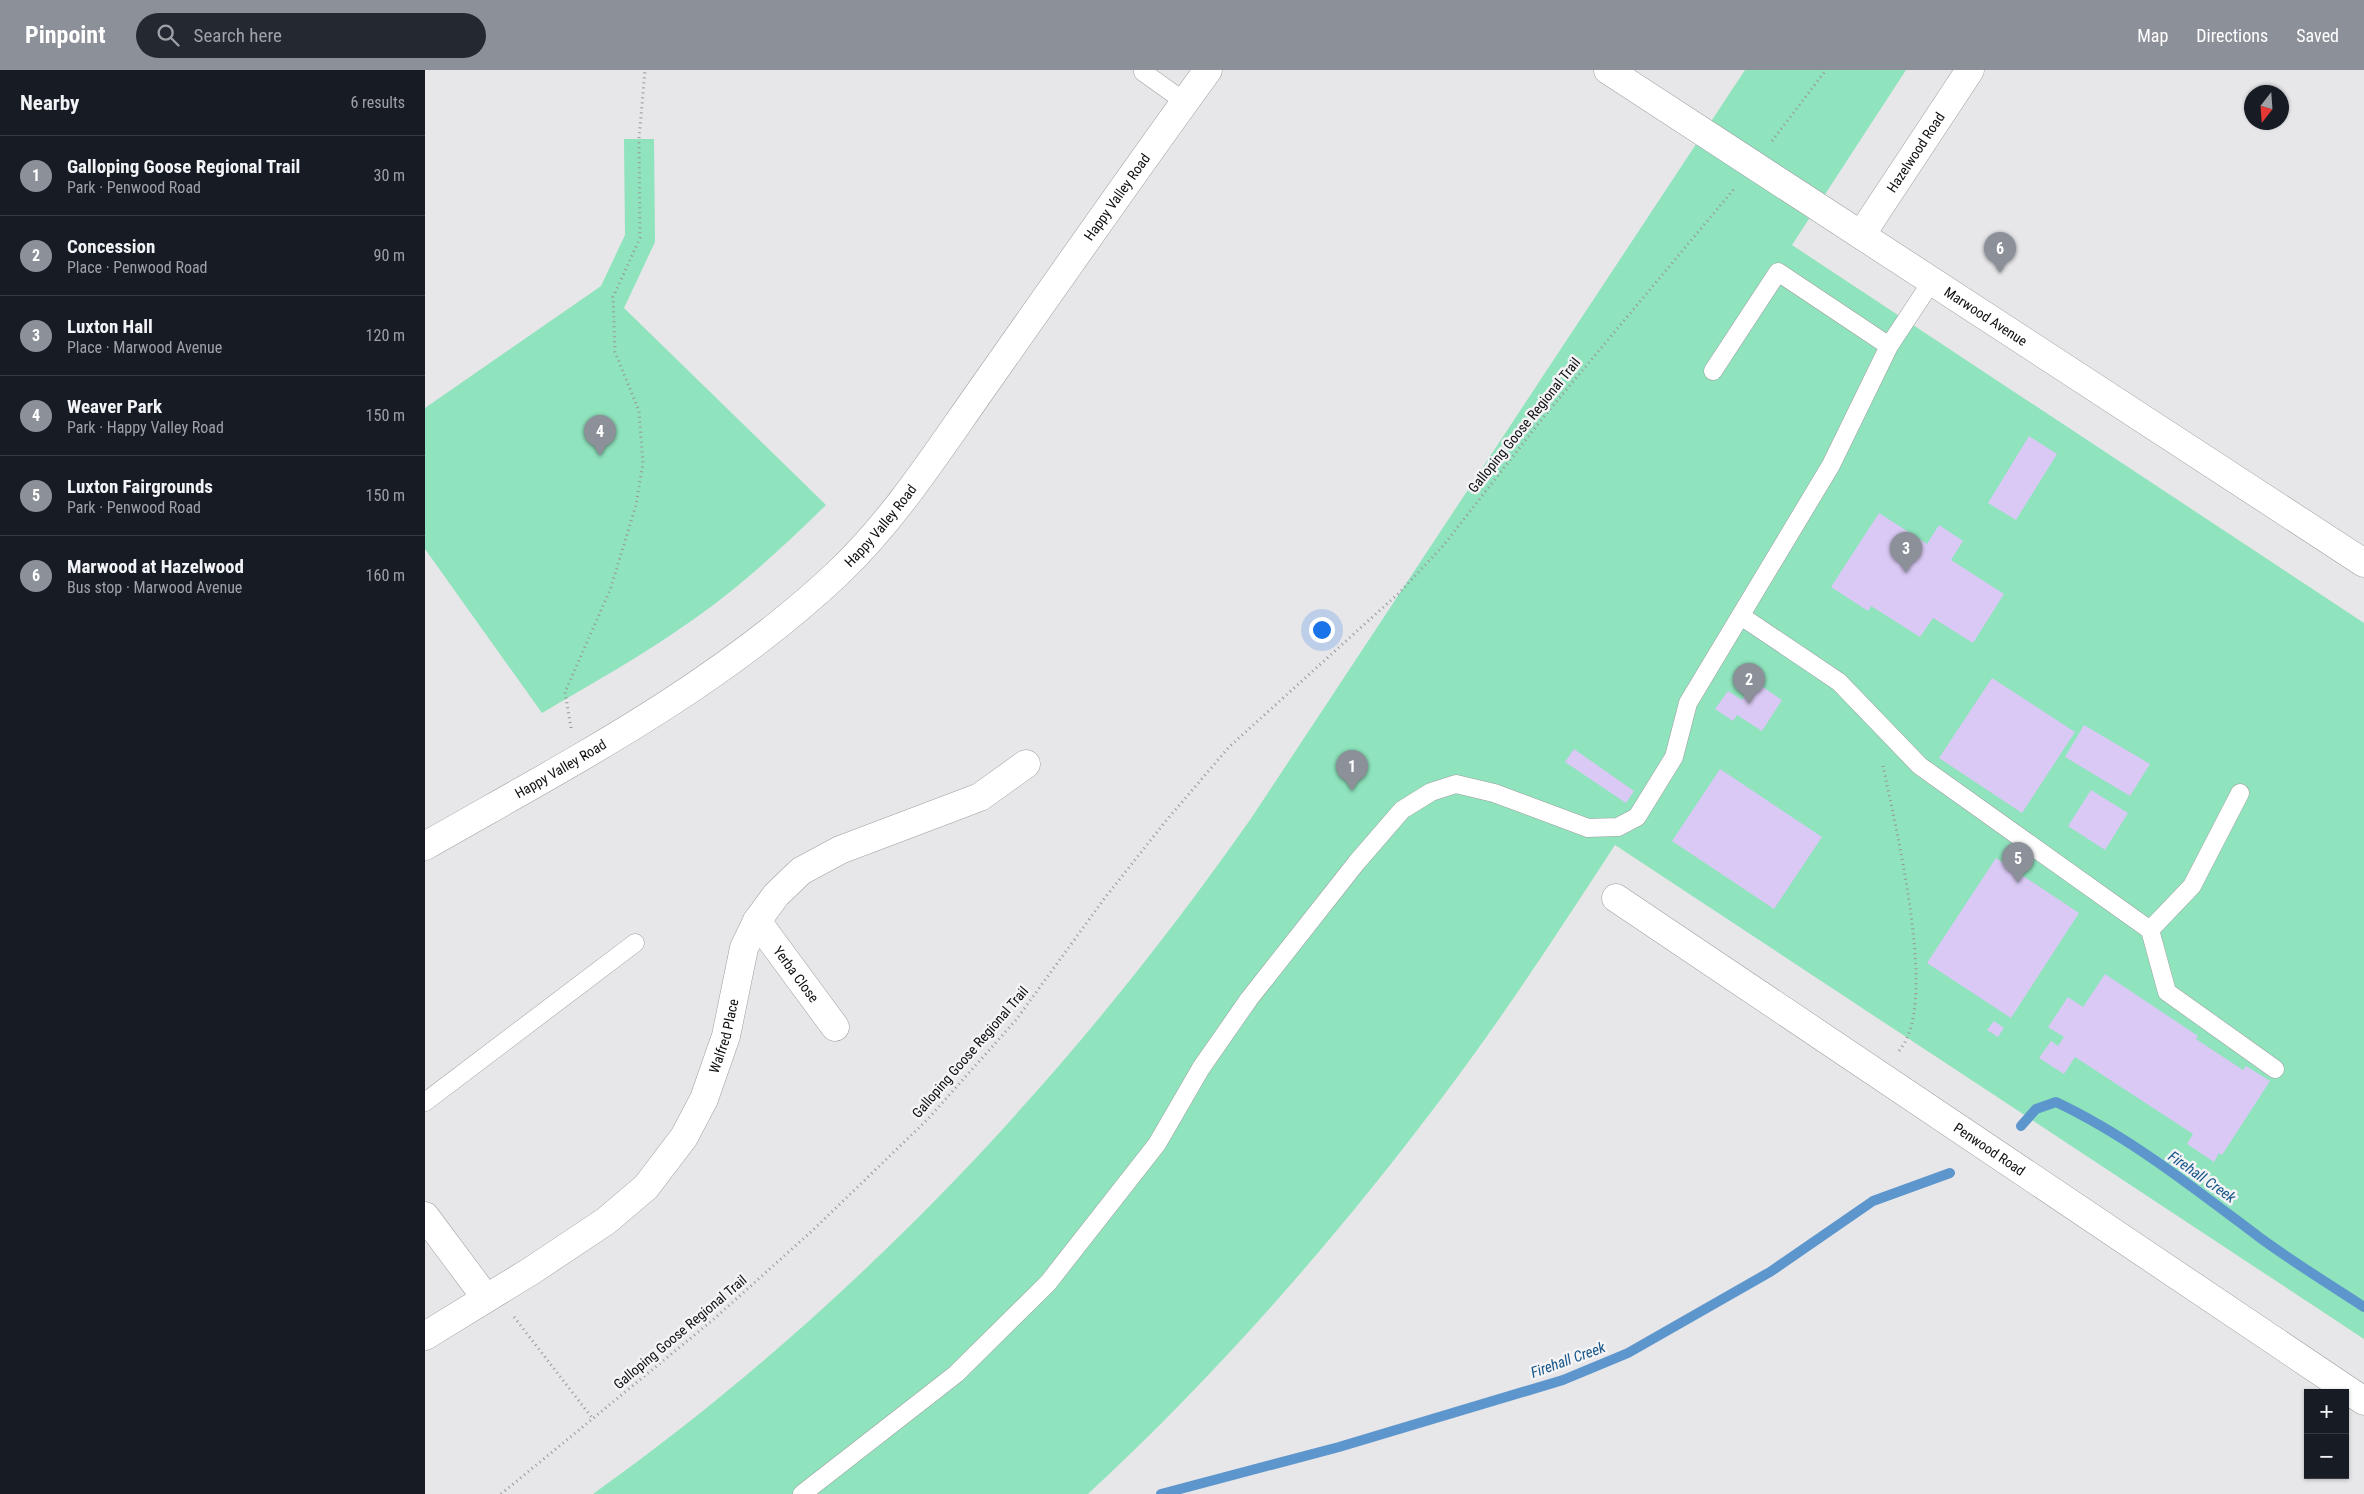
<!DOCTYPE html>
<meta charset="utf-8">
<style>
:root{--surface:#171b24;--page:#242831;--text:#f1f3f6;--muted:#9ea1a6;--line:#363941;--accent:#8c9099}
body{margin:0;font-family:"Roboto Condensed",sans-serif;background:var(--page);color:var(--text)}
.controls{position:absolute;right:15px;bottom:15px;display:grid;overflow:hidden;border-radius:0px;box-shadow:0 1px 4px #0004}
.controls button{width:45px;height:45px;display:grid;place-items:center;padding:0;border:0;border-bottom:1px solid var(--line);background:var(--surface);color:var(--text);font:25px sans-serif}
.compass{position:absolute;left:1819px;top:15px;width:45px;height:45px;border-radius:50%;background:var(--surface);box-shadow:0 1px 4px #0004;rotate:197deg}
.you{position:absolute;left:896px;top:559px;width:18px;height:18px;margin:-12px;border:4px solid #fff;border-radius:50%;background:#1a73e8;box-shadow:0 0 0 8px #1a73e833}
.badge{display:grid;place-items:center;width:32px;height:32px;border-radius:50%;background:var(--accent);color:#fff;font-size:16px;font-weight:700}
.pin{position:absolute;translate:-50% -41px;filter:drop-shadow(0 1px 2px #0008)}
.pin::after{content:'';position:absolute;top:26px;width:18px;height:15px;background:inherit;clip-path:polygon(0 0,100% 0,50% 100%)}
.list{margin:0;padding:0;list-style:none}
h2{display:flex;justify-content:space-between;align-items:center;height:65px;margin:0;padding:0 20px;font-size:21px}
h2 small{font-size:16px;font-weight:400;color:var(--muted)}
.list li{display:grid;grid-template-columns:32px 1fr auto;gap:15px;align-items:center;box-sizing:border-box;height:80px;padding:0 20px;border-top:1px solid var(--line)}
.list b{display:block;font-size:19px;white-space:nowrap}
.list p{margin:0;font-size:16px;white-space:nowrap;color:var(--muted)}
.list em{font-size:16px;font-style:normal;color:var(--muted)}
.icon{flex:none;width:28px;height:28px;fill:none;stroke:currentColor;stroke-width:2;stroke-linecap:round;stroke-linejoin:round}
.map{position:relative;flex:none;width:1939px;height:1424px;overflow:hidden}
header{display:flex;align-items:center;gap:30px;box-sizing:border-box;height:70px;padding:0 25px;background:var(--accent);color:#fff}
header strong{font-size:24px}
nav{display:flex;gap:28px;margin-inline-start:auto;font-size:18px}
.search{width:350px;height:45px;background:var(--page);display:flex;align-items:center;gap:12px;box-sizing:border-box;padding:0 18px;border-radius:28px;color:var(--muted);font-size:19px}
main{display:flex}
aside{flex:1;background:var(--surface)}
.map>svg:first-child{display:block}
.green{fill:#8fe3bd}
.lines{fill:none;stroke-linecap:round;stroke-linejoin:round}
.stream{stroke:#5d96cc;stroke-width:10}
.building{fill:#d9c9f4}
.lane-casing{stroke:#9f9ea1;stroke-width:19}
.street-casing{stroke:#9f9ea1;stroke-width:29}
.secondary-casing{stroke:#9f9ea1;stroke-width:29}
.path{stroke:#979698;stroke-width:3;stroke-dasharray:1 4;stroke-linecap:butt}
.lane{stroke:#fff;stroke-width:18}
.street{stroke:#fff;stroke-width:28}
.secondary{stroke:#fff;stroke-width:28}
.labels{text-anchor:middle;stroke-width:5;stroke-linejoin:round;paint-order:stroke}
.street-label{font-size:14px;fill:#100f10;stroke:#f4f3f6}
.water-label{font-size:15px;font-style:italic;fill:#165589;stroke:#f4f3f6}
</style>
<header>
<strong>Pinpoint</strong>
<div class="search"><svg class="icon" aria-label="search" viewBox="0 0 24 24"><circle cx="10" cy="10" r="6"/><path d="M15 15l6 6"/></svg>Search here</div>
<nav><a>Map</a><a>Directions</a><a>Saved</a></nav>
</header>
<main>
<aside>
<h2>Nearby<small>6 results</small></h2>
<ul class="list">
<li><span class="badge">1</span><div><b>Galloping Goose Regional Trail</b><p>Park · Penwood Road</p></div><em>30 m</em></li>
<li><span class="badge">2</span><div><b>Concession</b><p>Place · Penwood Road</p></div><em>90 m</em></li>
<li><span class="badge">3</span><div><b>Luxton Hall</b><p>Place · Marwood Avenue</p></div><em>120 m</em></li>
<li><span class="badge">4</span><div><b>Weaver Park</b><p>Park · Happy Valley Road</p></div><em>150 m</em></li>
<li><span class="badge">5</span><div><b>Luxton Fairgrounds</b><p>Park · Penwood Road</p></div><em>150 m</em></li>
<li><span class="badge">6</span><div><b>Marwood at Hazelwood</b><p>Bus stop · Marwood Avenue</p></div><em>160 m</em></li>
</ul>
</aside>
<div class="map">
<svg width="1939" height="1424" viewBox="0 0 1939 1424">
<rect width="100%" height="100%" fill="#e7e6e9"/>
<!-- green -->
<path class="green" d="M1320,0H1481L1367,175L1939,553V1269L1190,775C1134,861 1078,947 1016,1029C910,1170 792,1304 663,1424H168C426,1240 646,1006 827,747Z
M199,69H229L230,172L199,238L401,435C359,476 316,516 269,549C220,584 168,613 117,643L0,479V338L176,216L200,165Z"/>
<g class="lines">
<!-- stream -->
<path class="stream" d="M1596,1056L1611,1039L1631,1032C1705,1067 1770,1119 1834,1167C1868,1192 1904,1214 1939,1237
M736,1424L914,1377L1138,1310L1203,1283L1345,1202L1448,1131L1525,1103"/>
</g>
<!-- building -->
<path class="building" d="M1604,366L1632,384L1591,450L1563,433Z
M1454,443L1502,474L1514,455L1538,471L1526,490L1579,524L1548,573L1508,548L1495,567L1446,536L1443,541L1406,517Z
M1567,608L1650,662L1597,743L1514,688Z
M1329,611L1357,630L1337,661L1312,645L1308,651L1290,639L1303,621L1317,630Z
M1659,655L1725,694L1705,726L1640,687Z
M1149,679L1209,721L1201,733L1140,692Z
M1295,699L1397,767L1349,839L1247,771Z
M1666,720L1703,743L1680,780L1643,756Z
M1571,788L1654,843L1586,948L1502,893Z
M1680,904L1773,966L1771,969L1818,1000L1821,996L1845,1011L1797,1085L1794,1083L1789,1092L1762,1074L1768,1064L1650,987L1639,1004L1614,988L1626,971L1633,976L1639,967L1623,957L1643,927L1658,937Z
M1569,951L1579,958L1573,967L1562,960Z"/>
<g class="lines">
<defs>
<path id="lane" d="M718,2L760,32
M1288,301L1353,202L1464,276
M1316,546L1414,612L1495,696L1725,860L1742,922L1850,999
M1725,860L1767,816L1815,723
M0,1032L210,873
M377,1424L531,1304L623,1213L732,1074L776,998L824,929L932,792L977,740L1006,722L1031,714L1069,723L1163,758L1193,757L1212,747L1249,687L1263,633L1406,395L1464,276L1507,211"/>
<g id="street">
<path id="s1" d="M1183,0L1939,493"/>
<path id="s2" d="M1436,165L1545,0"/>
<path id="s3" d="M1191,828L1939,1331"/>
<path id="s4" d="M332,851L410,957"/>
<path d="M0,1146L61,1228"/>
<path id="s5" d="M0,1266L106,1201L181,1151L221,1117L259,1067L279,1029L301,966L319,878L332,851L351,825L376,801L415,780L555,727L601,694"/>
</g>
<g id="secondary">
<path id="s6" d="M0,776C143,694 291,618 413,503C471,448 515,378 561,313C635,208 708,103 783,0"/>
</g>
</defs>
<!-- lane casing -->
<use href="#lane" class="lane-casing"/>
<!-- street casing -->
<use href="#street" class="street-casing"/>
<!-- secondary casing -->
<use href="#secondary" class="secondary-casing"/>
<!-- path -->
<path class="path" d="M1347,71L1401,0
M146,658L140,622L185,520L211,435L218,393L214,341L190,282L188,227L215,168L214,69L220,0
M1458,696C1471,759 1508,912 1482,968C1480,973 1477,977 1474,981
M89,1247L168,1349
M76,1424L289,1249L388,1160L502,1050L591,950L679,829L740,752L804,677L974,523L1018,476L1121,344L1309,119"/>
<!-- lane -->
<use href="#lane" class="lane"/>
<!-- street -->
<use href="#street" class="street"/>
<!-- secondary -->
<use href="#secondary" class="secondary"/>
</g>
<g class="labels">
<!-- street labels -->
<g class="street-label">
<text dy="5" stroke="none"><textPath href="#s2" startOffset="99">Hazelwood Road</textPath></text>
<text dy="5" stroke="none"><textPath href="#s6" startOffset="965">Happy Valley Road</textPath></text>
<text dy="5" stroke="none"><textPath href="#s1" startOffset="451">Marwood Avenue</textPath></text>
<text transform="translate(1099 355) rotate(-51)" y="5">Galloping Goose Regional Trail</text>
<text dy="5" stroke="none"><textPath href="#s6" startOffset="560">Happy Valley Road</textPath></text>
<text dy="5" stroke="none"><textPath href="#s6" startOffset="156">Happy Valley Road</textPath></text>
<text dy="5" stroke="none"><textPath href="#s4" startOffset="66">Yerba Close</textPath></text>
<text dy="5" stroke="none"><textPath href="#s5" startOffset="439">Walfred Place</textPath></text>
<text transform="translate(545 982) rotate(-49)" y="5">Galloping Goose Regional Trail</text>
<text dy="5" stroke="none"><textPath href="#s3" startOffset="450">Penwood Road</textPath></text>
<text transform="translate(255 1262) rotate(-40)" y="5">Galloping Goose Regional Trail</text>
</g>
<!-- water labels -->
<g class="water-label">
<text transform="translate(1777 1107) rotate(35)" y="5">Firehall Creek</text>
<text transform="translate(1143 1290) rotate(-20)" y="5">Firehall Creek</text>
</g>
</g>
</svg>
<div class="controls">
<button>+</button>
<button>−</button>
</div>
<svg class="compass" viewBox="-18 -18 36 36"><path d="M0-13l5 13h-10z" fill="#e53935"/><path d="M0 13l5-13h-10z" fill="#9ea1a6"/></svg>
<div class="you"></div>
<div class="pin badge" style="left:927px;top:721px">1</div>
<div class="pin badge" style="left:1324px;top:634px">2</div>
<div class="pin badge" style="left:1481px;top:503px">3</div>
<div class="pin badge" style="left:175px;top:386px">4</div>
<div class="pin badge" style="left:1593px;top:813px">5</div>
<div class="pin badge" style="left:1575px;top:203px">6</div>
</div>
</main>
